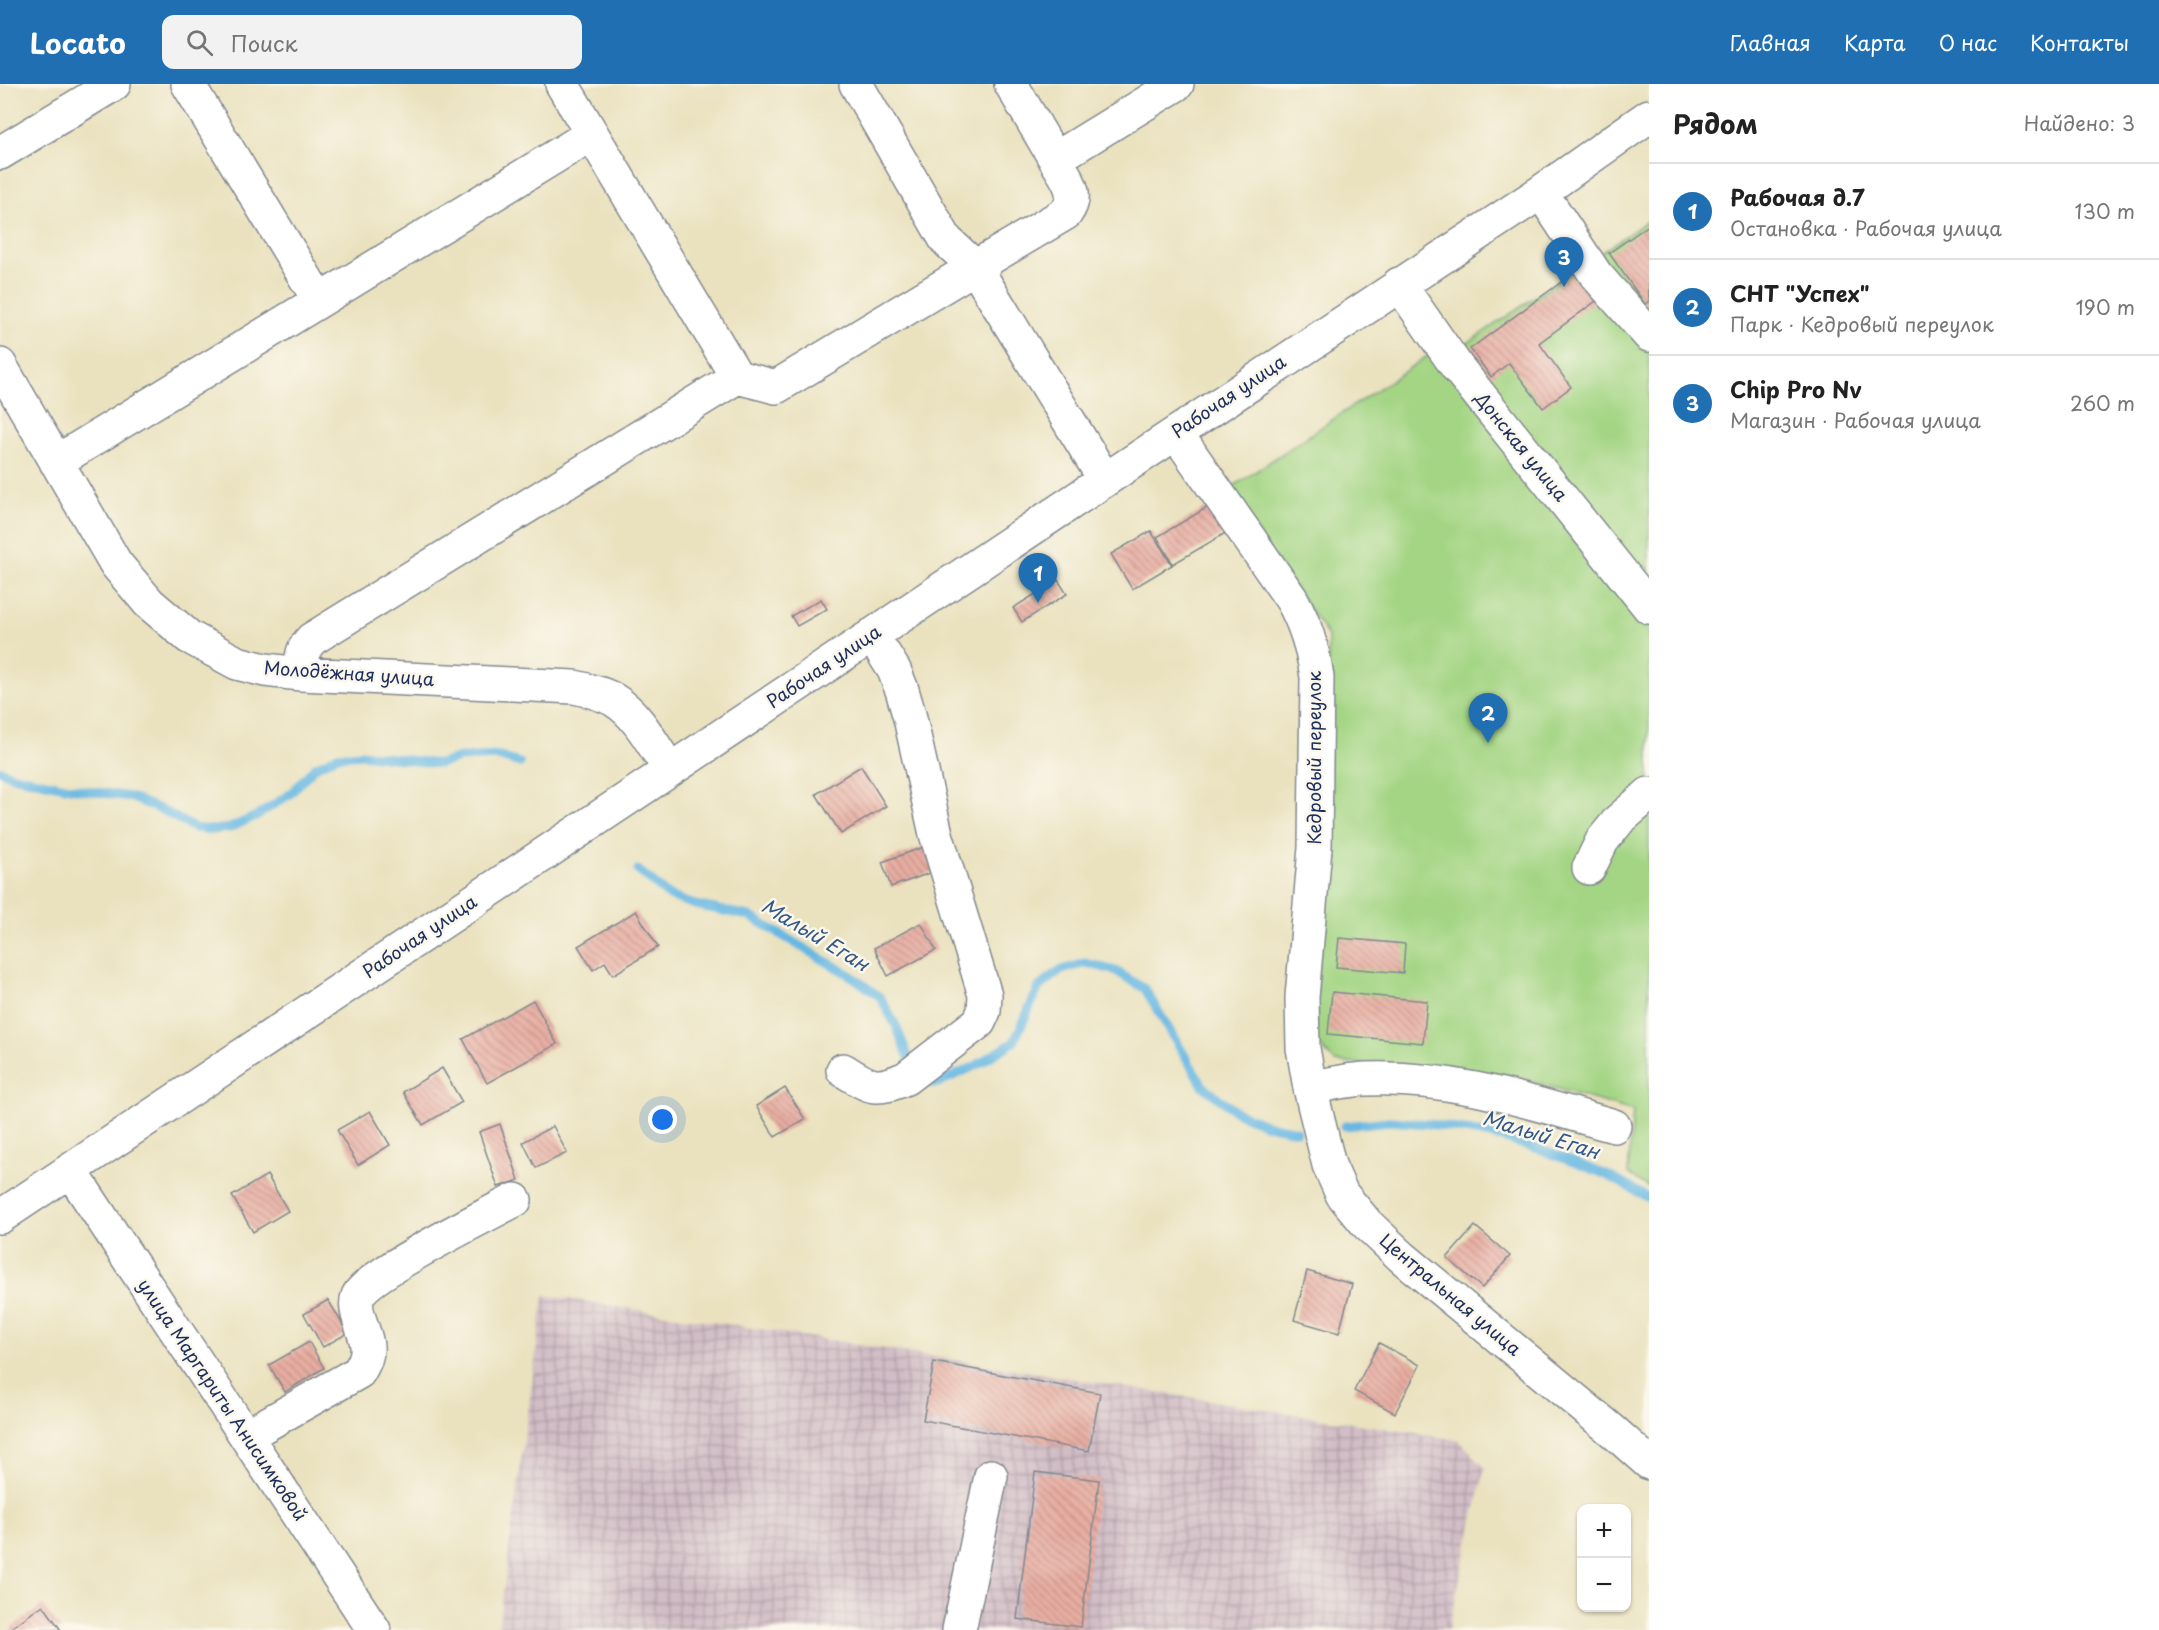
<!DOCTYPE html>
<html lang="ru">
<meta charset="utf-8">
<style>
:root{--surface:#fff;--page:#f2f2f2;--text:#222;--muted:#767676;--line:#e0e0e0;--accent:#1f6fb2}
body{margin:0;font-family:"Playpen Sans",sans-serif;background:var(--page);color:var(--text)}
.controls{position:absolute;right:18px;bottom:18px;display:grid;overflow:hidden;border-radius:12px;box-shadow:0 2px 4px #0004}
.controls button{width:54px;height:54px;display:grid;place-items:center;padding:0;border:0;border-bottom:2px solid var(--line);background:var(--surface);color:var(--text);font:30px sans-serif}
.you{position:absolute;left:663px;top:1036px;width:21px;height:21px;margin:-15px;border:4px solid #fff;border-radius:50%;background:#1a73e8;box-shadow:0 0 0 9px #1a73e833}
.badge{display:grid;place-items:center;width:39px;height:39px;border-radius:50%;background:var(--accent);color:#fff;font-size:20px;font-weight:700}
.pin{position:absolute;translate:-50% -50px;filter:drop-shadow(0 2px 3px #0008)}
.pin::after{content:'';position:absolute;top:32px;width:21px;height:18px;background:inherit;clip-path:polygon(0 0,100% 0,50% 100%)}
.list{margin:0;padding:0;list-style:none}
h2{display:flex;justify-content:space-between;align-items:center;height:78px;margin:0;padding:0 24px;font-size:26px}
h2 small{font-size:20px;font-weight:400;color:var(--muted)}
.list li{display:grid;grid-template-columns:39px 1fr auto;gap:18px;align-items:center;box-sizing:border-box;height:96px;padding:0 24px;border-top:2px solid var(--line)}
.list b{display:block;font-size:22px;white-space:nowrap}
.list p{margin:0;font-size:20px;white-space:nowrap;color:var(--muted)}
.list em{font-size:20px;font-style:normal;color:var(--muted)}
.icon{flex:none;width:33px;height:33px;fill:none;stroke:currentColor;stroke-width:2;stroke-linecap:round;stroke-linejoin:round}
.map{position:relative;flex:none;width:1649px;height:1546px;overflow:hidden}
header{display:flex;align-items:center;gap:36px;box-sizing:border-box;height:84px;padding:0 30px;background:var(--accent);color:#fff}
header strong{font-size:28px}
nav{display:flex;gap:33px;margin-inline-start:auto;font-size:21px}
.search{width:420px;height:54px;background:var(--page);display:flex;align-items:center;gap:15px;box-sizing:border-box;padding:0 21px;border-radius:12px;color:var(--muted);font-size:22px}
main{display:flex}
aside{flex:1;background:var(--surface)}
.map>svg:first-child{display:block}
.industrial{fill:url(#industrial-grid)}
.green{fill:#a4d584;stroke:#608271;stroke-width:1.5}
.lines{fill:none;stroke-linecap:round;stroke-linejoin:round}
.stream{stroke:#67b8e2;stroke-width:9}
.building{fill:url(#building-back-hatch)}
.minor-casing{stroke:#82888e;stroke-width:36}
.minor{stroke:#fff;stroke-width:33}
.labels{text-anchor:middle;stroke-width:5;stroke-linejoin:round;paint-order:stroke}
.street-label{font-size:18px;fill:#1b2f5e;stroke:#fbf7ec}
.water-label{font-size:20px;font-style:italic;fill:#325886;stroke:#fbf7ec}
</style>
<header>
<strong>Locato</strong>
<div class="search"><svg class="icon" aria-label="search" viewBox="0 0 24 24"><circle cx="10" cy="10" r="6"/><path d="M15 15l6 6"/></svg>Поиск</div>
<nav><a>Главная</a><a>Карта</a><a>О нас</a><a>Контакты</a></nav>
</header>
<main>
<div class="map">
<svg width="1649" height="1546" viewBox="0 0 1649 1546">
<defs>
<pattern id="industrial-grid" width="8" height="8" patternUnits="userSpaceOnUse" patternTransform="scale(1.5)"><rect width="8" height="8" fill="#d2bdc6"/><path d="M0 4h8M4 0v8" fill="none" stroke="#aa9aa4"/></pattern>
<pattern id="building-back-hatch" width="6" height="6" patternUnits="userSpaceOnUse" patternTransform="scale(1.5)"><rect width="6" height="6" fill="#e9aea2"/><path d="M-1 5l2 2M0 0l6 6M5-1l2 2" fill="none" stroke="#bc8e87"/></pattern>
</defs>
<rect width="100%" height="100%" fill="#fbf7ec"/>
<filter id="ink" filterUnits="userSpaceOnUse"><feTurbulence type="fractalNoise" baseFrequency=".0167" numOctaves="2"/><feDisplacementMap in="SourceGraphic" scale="12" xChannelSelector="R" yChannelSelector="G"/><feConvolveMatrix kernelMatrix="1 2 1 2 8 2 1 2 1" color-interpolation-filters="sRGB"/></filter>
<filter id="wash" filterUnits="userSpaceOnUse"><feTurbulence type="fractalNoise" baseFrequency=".008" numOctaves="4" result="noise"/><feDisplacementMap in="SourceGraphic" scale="24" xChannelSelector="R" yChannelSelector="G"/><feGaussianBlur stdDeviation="1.35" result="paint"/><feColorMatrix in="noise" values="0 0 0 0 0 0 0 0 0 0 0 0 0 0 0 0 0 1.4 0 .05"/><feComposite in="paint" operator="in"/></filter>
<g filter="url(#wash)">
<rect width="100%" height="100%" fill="#eae2bf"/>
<!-- industrial -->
<path class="industrial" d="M544,1211L1459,1356L1485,1384L1448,1546H498Z"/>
<!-- green -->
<path class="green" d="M1649,136V1104L1628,1089L1633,1027L1514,992L1335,978L1314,955L1326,766L1328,552L1228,406L1429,271L1438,279Z"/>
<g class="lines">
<!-- stream -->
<path class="stream" d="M0,686L13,692L70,704L130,713L164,727L194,744L213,746L230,744L258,731L290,710L315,683L337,672L362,670L439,680L460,674L497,672L520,679
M638,786L669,812L695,821L749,832L853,893L880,913L896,942L908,972
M925,999H938L975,982L1014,958L1039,903L1059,887L1085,879L1116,887L1145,905L1203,1002L1238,1029L1267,1041L1297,1047
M1345,1042L1389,1037L1429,1040L1487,1050L1539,1065L1607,1091L1649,1114"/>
</g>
<g id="blocks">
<!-- building -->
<path class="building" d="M1649,141V218L1645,220L1609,169Z
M1575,188L1596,217L1539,259L1571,303L1543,324L1509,279L1491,293L1470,265Z
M1213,420L1229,447L1173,480L1157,453Z
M1151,447L1172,481L1132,505L1111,470Z
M1058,496L1067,510L1022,538L1013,524Z
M821,515L827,525L797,542L791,532Z
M861,682L886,722L841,750L816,710Z
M932,760L941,785L891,803L882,778Z
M636,827L658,863L613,891L605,878L593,886L578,862Z
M921,839L936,866L888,892L874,864Z
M1339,854L1405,860L1403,889L1336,883Z
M1332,908L1427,917L1423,959L1328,950Z
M533,916L557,960L487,999L463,955Z
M442,984L462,1018L423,1041L403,1008Z
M785,1004L805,1035L775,1053L756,1022Z
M370,1027L390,1061L358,1081L337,1046Z
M500,1040L519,1096L498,1103L479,1048Z
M553,1042L567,1069L536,1084L523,1058Z
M267,1091L288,1127L253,1148L232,1112Z
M1475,1142L1510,1172L1482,1204L1447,1174Z
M1307,1187L1352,1200L1339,1249L1294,1236Z
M328,1216L348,1249L323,1263L304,1230Z
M309,1258L324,1284L285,1308L269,1281Z
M1379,1259L1420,1281L1395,1329L1354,1307Z
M934,1278L1100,1309L1089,1367L923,1336Z
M1035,1388L1099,1396L1081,1543L1017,1535Z
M43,1521L61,1546H8Z"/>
</g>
</g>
<g filter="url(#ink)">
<use href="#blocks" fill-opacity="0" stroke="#82888e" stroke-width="1.5"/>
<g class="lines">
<defs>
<path id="minor" d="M188,0L319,216
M562,0L737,293L776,303L975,183L946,156L856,0
M1011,0L1055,75
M0,69L114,0
M1541,108L1596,191L1649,251
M1399,200L1457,283L1649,523
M0,281L116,480L149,519L189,553L237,579L265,586L301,590L574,603C588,606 602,609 614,616C639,631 654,663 670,686
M1176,349L1292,516C1306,541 1313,565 1317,593L1315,764L1302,913L1303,964L1310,1004L1329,1081L1342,1110L1367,1140L1402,1173L1614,1348L1649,1379
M56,378L592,50
M1105,396L975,183L1066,129C1081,109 1066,94 1055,75L1177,0
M301,590C302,575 300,567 312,555L737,293
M1589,784L1602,757L1619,736L1649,710
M843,986C870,1003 875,1008 906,994L979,938L984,927L985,911L936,750L910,634L902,606L894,586L872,551
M1310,1004C1328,1000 1346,996 1365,995C1450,991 1533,1019 1614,1042
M70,1086L374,1546
M0,1133L1105,396L1541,108L1649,32
M246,1352L359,1288C364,1279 368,1272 367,1262C366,1247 352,1227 358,1212C368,1190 487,1131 515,1116
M959,1546L991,1392"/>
</defs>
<!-- minor casing -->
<use href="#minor" class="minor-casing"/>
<!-- minor -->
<use href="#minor" class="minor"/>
</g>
</g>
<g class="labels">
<!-- street labels -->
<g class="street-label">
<text transform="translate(1229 313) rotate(-34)" y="6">Рабочая улица</text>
<text transform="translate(1521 363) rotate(51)" y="6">Донская улица</text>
<text transform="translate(824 583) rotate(-34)" y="6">Рабочая улица</text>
<text transform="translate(349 590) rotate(4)" y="6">Молодёжная улица</text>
<text transform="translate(1315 674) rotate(-90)" y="6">Кедровый переулок</text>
<text transform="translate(420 853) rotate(-34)" y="6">Рабочая улица</text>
<text transform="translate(1450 1211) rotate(40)" y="6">Центральная улица</text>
<text transform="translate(222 1316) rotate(56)" y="6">улица Маргариты Анисимковой</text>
</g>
<!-- water labels -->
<g class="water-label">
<text transform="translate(815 851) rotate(31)" y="7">Малый Еган</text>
<text transform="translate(1541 1051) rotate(17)" y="7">Малый Еган</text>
</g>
</g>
</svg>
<div class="controls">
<button>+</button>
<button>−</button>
</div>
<div class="you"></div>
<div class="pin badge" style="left:1038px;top:519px">1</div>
<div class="pin badge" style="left:1488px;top:659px">2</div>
<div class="pin badge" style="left:1564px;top:203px">3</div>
</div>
<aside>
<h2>Рядом<small>Найдено: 3</small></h2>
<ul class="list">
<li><span class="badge">1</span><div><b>Рабочая д.7</b><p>Остановка · Рабочая улица</p></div><em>130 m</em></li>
<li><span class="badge">2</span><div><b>СНТ &quot;Успех&quot;</b><p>Парк · Кедровый переулок</p></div><em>190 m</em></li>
<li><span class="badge">3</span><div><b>Chip Pro Nv</b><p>Магазин · Рабочая улица</p></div><em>260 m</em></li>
</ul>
</aside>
</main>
